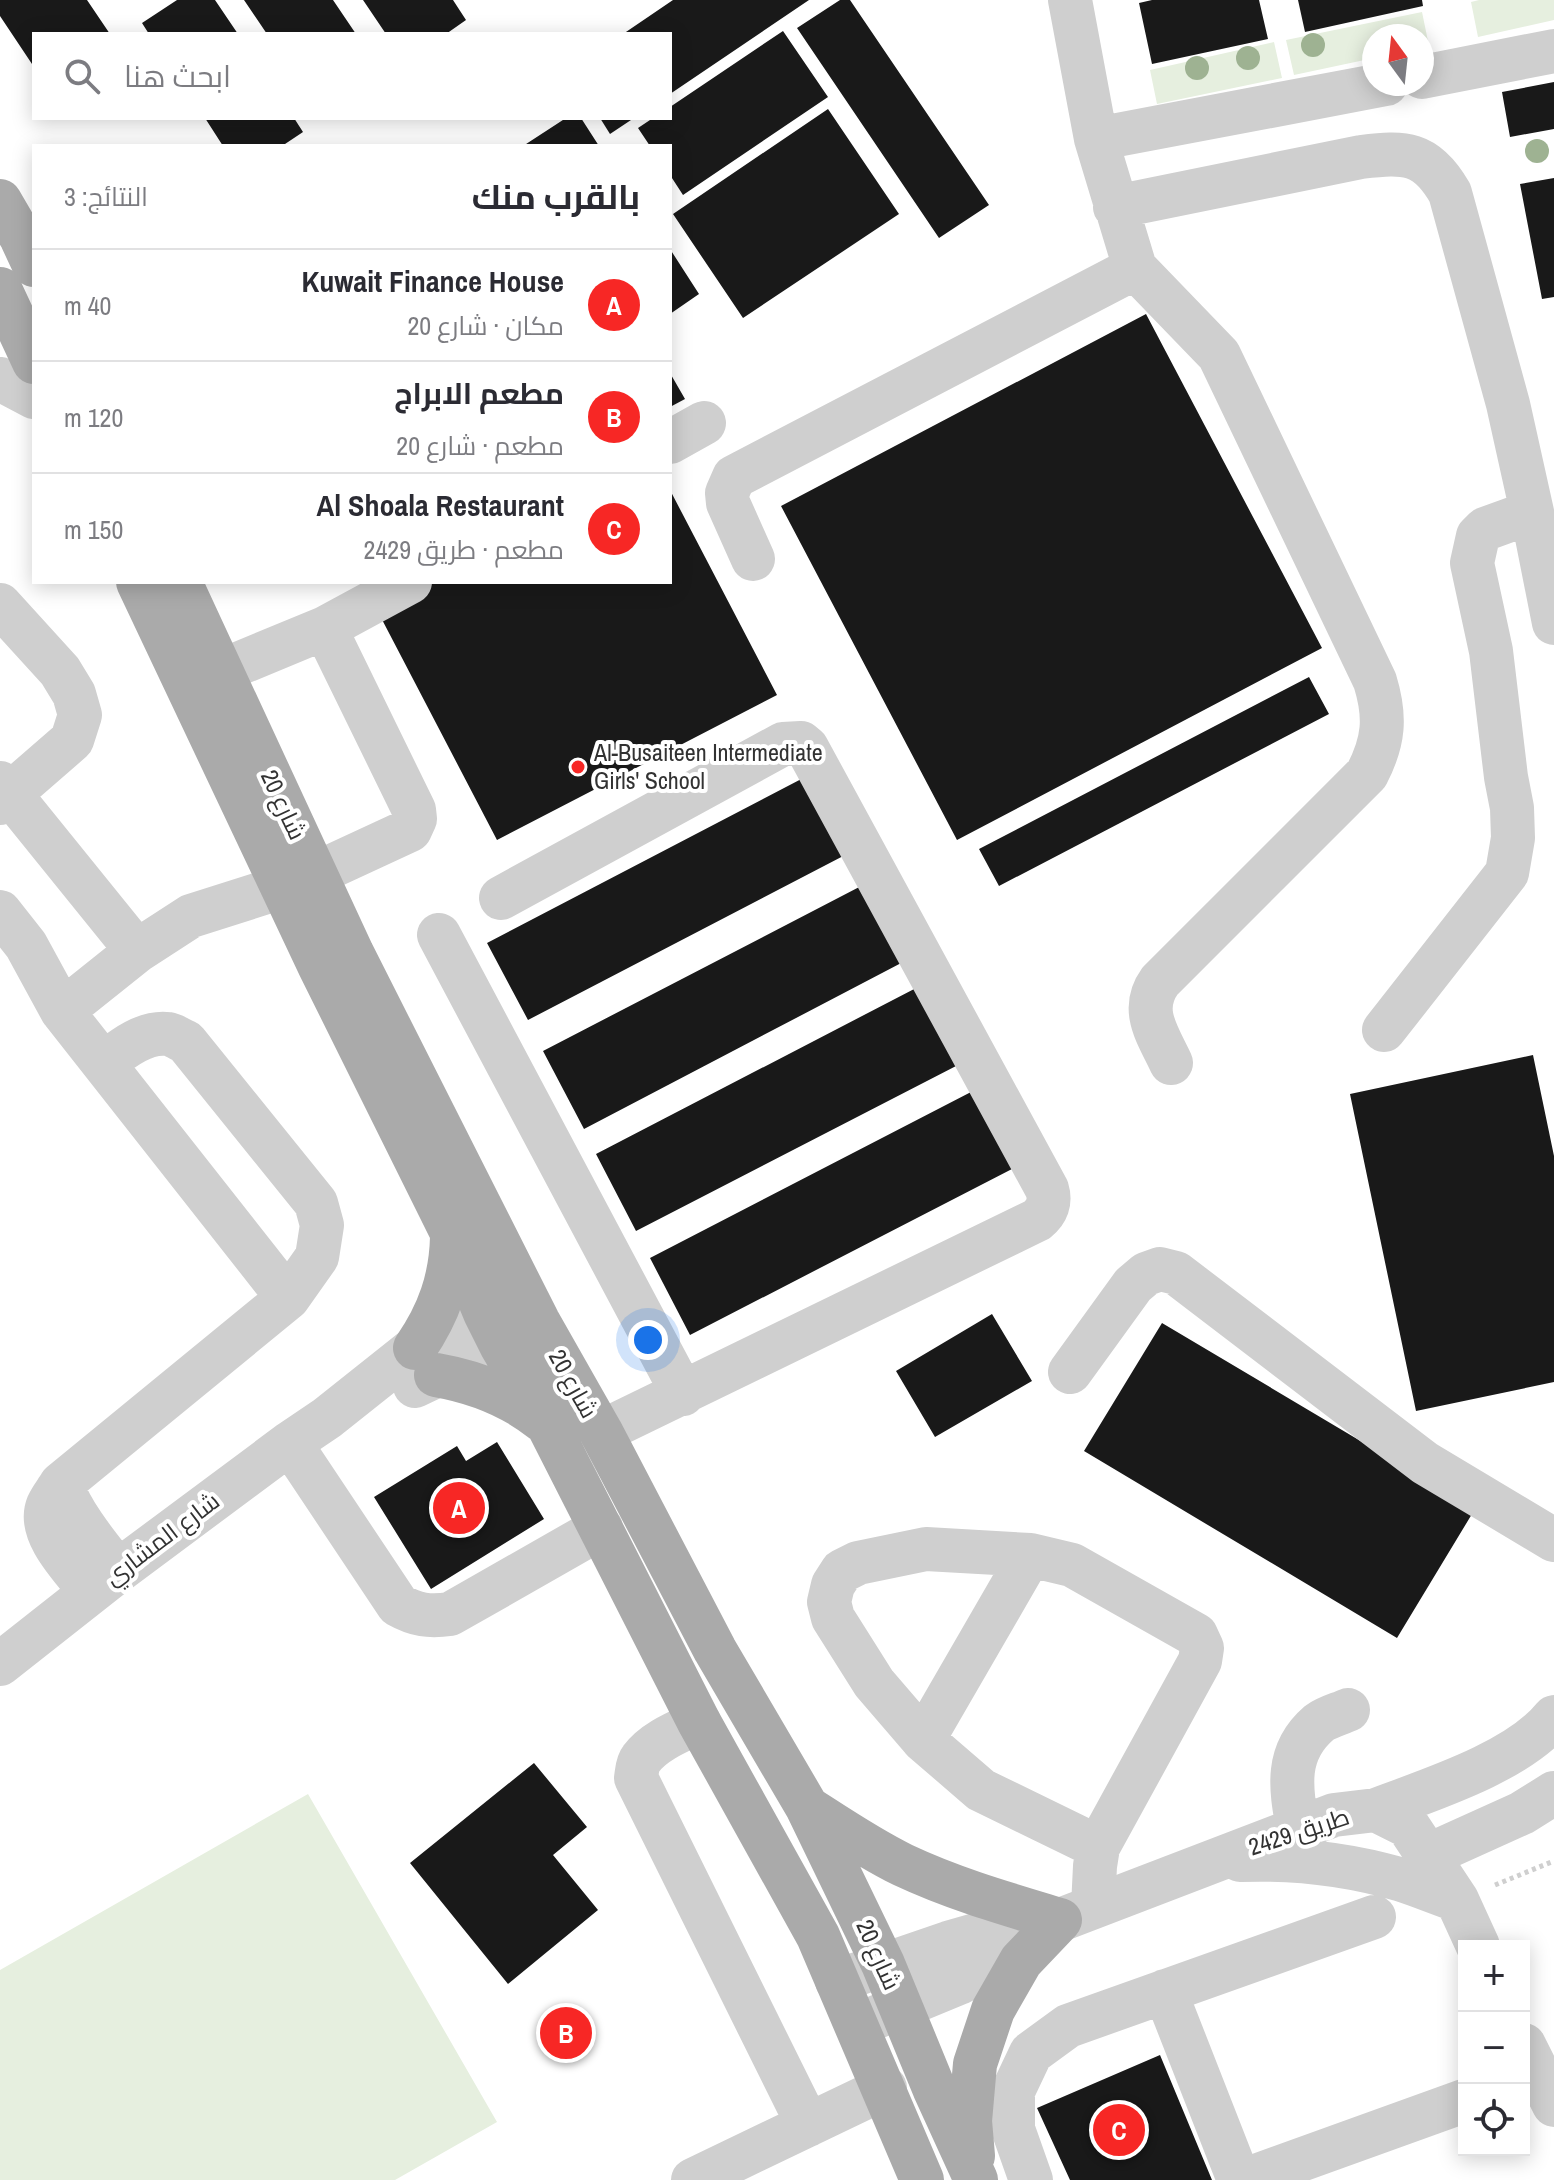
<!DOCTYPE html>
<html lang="ar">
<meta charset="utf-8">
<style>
:root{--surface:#fff;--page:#f2f2f3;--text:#2b2b33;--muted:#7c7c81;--line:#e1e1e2;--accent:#f72725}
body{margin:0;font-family:"Archivo Narrow",Cairo,sans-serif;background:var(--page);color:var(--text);direction:rtl}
.controls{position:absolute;right:24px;bottom:24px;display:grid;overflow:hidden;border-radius:0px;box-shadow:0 4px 20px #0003}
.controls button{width:72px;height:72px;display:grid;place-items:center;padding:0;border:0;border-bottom:2px solid var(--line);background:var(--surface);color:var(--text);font:40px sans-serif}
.compass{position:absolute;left:1362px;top:24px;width:72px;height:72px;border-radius:50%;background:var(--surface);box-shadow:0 4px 20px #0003;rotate:345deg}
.you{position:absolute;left:648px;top:1340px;width:28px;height:28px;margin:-20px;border:6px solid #fff;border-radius:50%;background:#1a73e8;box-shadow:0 0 0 12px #1a73e833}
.badge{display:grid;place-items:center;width:52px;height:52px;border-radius:50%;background:var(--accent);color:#fff;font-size:26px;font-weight:700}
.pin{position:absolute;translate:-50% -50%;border:4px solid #fff;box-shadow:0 2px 8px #0006}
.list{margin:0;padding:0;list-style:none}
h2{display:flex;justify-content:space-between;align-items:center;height:104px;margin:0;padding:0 32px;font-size:34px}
h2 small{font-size:26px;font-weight:400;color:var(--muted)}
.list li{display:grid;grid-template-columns:52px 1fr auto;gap:24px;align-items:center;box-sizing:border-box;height:112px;padding:0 32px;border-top:2px solid var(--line)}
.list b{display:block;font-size:30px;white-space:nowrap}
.list p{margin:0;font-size:26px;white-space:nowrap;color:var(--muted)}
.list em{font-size:26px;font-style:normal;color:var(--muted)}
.icon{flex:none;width:44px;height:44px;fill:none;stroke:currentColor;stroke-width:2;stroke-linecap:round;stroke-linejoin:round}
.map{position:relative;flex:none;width:1554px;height:2180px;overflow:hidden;direction:ltr}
.search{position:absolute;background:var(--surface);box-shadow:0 4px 20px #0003;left:32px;top:32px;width:640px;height:88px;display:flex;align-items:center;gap:20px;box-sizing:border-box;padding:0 28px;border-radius:0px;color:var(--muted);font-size:30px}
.panel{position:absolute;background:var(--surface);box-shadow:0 4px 20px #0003;left:32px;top:144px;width:640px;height:440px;border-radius:0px;direction:rtl}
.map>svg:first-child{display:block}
.grass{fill:#e6efdf}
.building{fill:#191919}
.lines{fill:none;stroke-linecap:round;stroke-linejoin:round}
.path{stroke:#cfcfcf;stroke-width:5;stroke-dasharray:4 4;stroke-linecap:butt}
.minor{stroke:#cfcfcf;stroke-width:44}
.major{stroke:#aaa;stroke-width:44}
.tree{fill:#9eb292}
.poi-dot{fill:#f72725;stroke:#fff;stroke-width:3}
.labels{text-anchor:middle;stroke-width:8;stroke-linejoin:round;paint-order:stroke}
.poi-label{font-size:24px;fill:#323232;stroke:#fff;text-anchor:start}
.street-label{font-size:24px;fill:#323232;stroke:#fff}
</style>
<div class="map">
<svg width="1554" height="2180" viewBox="0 0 1554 2180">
<rect width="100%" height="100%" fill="#fff"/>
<!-- grass -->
<path class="grass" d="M1479,0H1554V20L1478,37L1471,2Z
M1422,12L1429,46L1422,48V36H1374V58L1294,75L1286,40Z
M1274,42L1282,78L1157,104L1150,70Z
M308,1794L497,2122L395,2180H0V1970Z"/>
<!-- building -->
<path class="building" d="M0,0H87L110,34H34V67L0,16Z
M177,0H215L238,34H149L142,23Z
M244,0H333L356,34H267Z
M363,0H453L466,20L446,34H386Z
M673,0H809L670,94V34H623Z
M840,0H850L989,205L939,238L797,28Z
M1152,0H1259L1268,39L1152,64L1139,3Z
M1298,0H1422L1423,6L1305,32Z
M783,31L828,97L683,195L670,175V146H650L638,128L653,118H670V107Z
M1554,82V129L1510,137L1502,92Z
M828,109L899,214L743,318L673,214Z
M205,118H294L303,132L282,146H223Z
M566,118H581L599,146H523Z
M600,118H634L610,134Z
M1554,178V297L1542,299L1520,184Z
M670,249L699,294L670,314Z
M1146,314L1322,648L957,840L781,506Z
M670,373L685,399L670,407Z
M670,490L777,695L497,840L377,610L430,582H670Z
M1309,677L1329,714L999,886L979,849Z
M809,775L849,853L528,1020L487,943Z
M865,884L905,961L584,1129L543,1051Z
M918,987L958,1065L636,1231L596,1154Z
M1533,1055L1554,1156V1382L1416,1411L1350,1094Z
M971,1092L1012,1169L690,1335L650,1258Z
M992,1314L1032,1381L935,1437L896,1371Z
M1162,1323L1475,1509L1397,1638L1084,1451Z
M497,1442L544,1519L431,1589L374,1497L457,1446L466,1461Z
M534,1763L587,1827L553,1855L598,1910L508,1984L410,1863Z
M1160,2055L1212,2180H1070L1037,2108Z"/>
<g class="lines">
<!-- path -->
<path class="path" d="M1495,1885L1554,1861"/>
<!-- minor -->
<path class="minor" d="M1070,0L1096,139L1135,268L1219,355L1375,681C1386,717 1384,741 1367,774L1160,981C1139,1010 1158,1035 1171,1063
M1422,77L1554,51
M1096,139L1386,84
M1115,207L1361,157C1405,152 1426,151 1450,193L1508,404L1532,512L1485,529L1478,536L1472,563L1491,651L1506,777L1512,808L1513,838L1507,873L1384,1030
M0,379L34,397
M670,442L704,423
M1532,512L1554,623
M753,559L728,503L727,493L734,477L1135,268
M0,605L60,671L74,694L80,715L72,740L10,794L0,783
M221,671L325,628L410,582
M0,803L10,794L137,951
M315,874L410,830L415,819L414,810L325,628
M501,898L783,744L801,743L807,748L1047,1189C1051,1202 1047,1212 1037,1220L601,1432
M0,912L26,945L62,1011L288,1298
M439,935L683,1394
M62,1011L137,951L191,916L282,887
M1070,1372L1133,1285L1146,1274L1160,1269L1176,1273L1425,1463L1554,1540
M415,1386L501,1345L511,1333L519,1314
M290,1443L398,1605C416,1615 429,1617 450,1614L601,1528
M61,1484C74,1517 96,1543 118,1571
M91,1592C75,1571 36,1534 48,1505C51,1498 57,1491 61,1484L288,1298L317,1257L322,1225L316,1203L186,1042C181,1040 174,1035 168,1034C144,1031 121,1050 104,1063
M0,1664L118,1571L290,1443L327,1418L415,1348L485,1313L507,1312L522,1315
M699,1722C680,1731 654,1741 641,1759C637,1764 637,1772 636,1778L808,2125
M923,1740L1030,1555
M1376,1810C1429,1790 1518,1762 1554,1717
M1298,1829C1291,1789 1284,1753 1319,1723C1327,1717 1339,1714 1348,1710
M1429,1855L1522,1813L1554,1793
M1240,1860C1294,1858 1347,1864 1399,1879C1418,1885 1437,1893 1457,1900
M1093,1907L1095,1866L1098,1847L1200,1661L1202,1648L1196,1635L1072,1565L1030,1555L926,1549L858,1563L842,1571L833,1585L829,1602L833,1618L874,1683L923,1740L981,1790L1098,1847
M837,1981L948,1943L976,1935L1060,1920L1334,1815L1376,1810L1408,1826L1457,1900L1478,1946
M1165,1991L1239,2180
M857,2025L959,1983L978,1973L1041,1932
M1524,2045L1554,2105
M693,2180L885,2088
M1031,2180L1013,2129V2091L1031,2053L1068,2026L1374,1917
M1245,2180L1464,2101"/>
<!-- major -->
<path class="major" d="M0,201L21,237L34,265
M0,289L34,362
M138,582L320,967L453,1235L485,1313L501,1345L548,1425L699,1722L818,1936L922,2180
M180,582L352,953L538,1321L601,1432L715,1650L807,1807L883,1964L934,2088L976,2180
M415,1348C439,1313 451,1279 452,1237
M436,1375C476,1382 511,1395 543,1421
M808,1808C839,1828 870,1849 903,1865C954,1889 1007,1904 1060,1920L1021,1961L993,2010L975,2064L970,2121L973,2156"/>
</g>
<!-- trees -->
<g class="tree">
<circle cx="1313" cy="45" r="12"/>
<circle cx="1248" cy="58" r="12"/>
<circle cx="1197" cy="68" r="12"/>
<circle cx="1537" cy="151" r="12"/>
</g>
<!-- markers -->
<circle class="poi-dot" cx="578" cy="767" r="8"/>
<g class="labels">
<!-- poi labels -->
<g class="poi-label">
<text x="594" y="761">Al-Busaiteen Intermediate<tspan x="594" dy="28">Girls' School</tspan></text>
</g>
<!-- street labels -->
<g class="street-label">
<text transform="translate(283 805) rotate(65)" y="8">شارع 20</text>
<text transform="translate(573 1384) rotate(61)" y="8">شارع 20</text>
<text transform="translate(162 1539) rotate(-37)" y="8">شارع المشاري</text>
<text transform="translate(1299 1832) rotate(-18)" y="8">طريق 2429</text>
<text transform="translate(878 1955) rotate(66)" y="8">شارع 20</text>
</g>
</g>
</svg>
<div class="controls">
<button>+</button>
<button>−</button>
<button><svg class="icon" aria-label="locate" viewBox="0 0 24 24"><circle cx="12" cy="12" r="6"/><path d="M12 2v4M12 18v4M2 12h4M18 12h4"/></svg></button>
</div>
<svg class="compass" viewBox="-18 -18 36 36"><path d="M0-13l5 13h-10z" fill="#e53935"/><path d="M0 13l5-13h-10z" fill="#7c7c81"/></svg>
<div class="you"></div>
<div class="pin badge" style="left:459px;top:1508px">A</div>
<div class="pin badge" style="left:566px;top:2033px">B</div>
<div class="pin badge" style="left:1119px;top:2130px">C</div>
<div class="search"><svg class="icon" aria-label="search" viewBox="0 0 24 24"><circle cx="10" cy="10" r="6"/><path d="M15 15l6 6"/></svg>ابحث هنا</div>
<section class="panel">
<h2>بالقرب منك<small>النتائج: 3</small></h2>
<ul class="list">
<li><span class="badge">A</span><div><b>Kuwait Finance House</b><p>مكان · شارع 20</p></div><em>40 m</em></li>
<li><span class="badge">B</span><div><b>مطعم الابراج</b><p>مطعم · شارع 20</p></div><em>120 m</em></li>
<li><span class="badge">C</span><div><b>Al Shoala Restaurant</b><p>مطعم · طريق 2429</p></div><em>150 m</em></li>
</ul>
</section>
</div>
